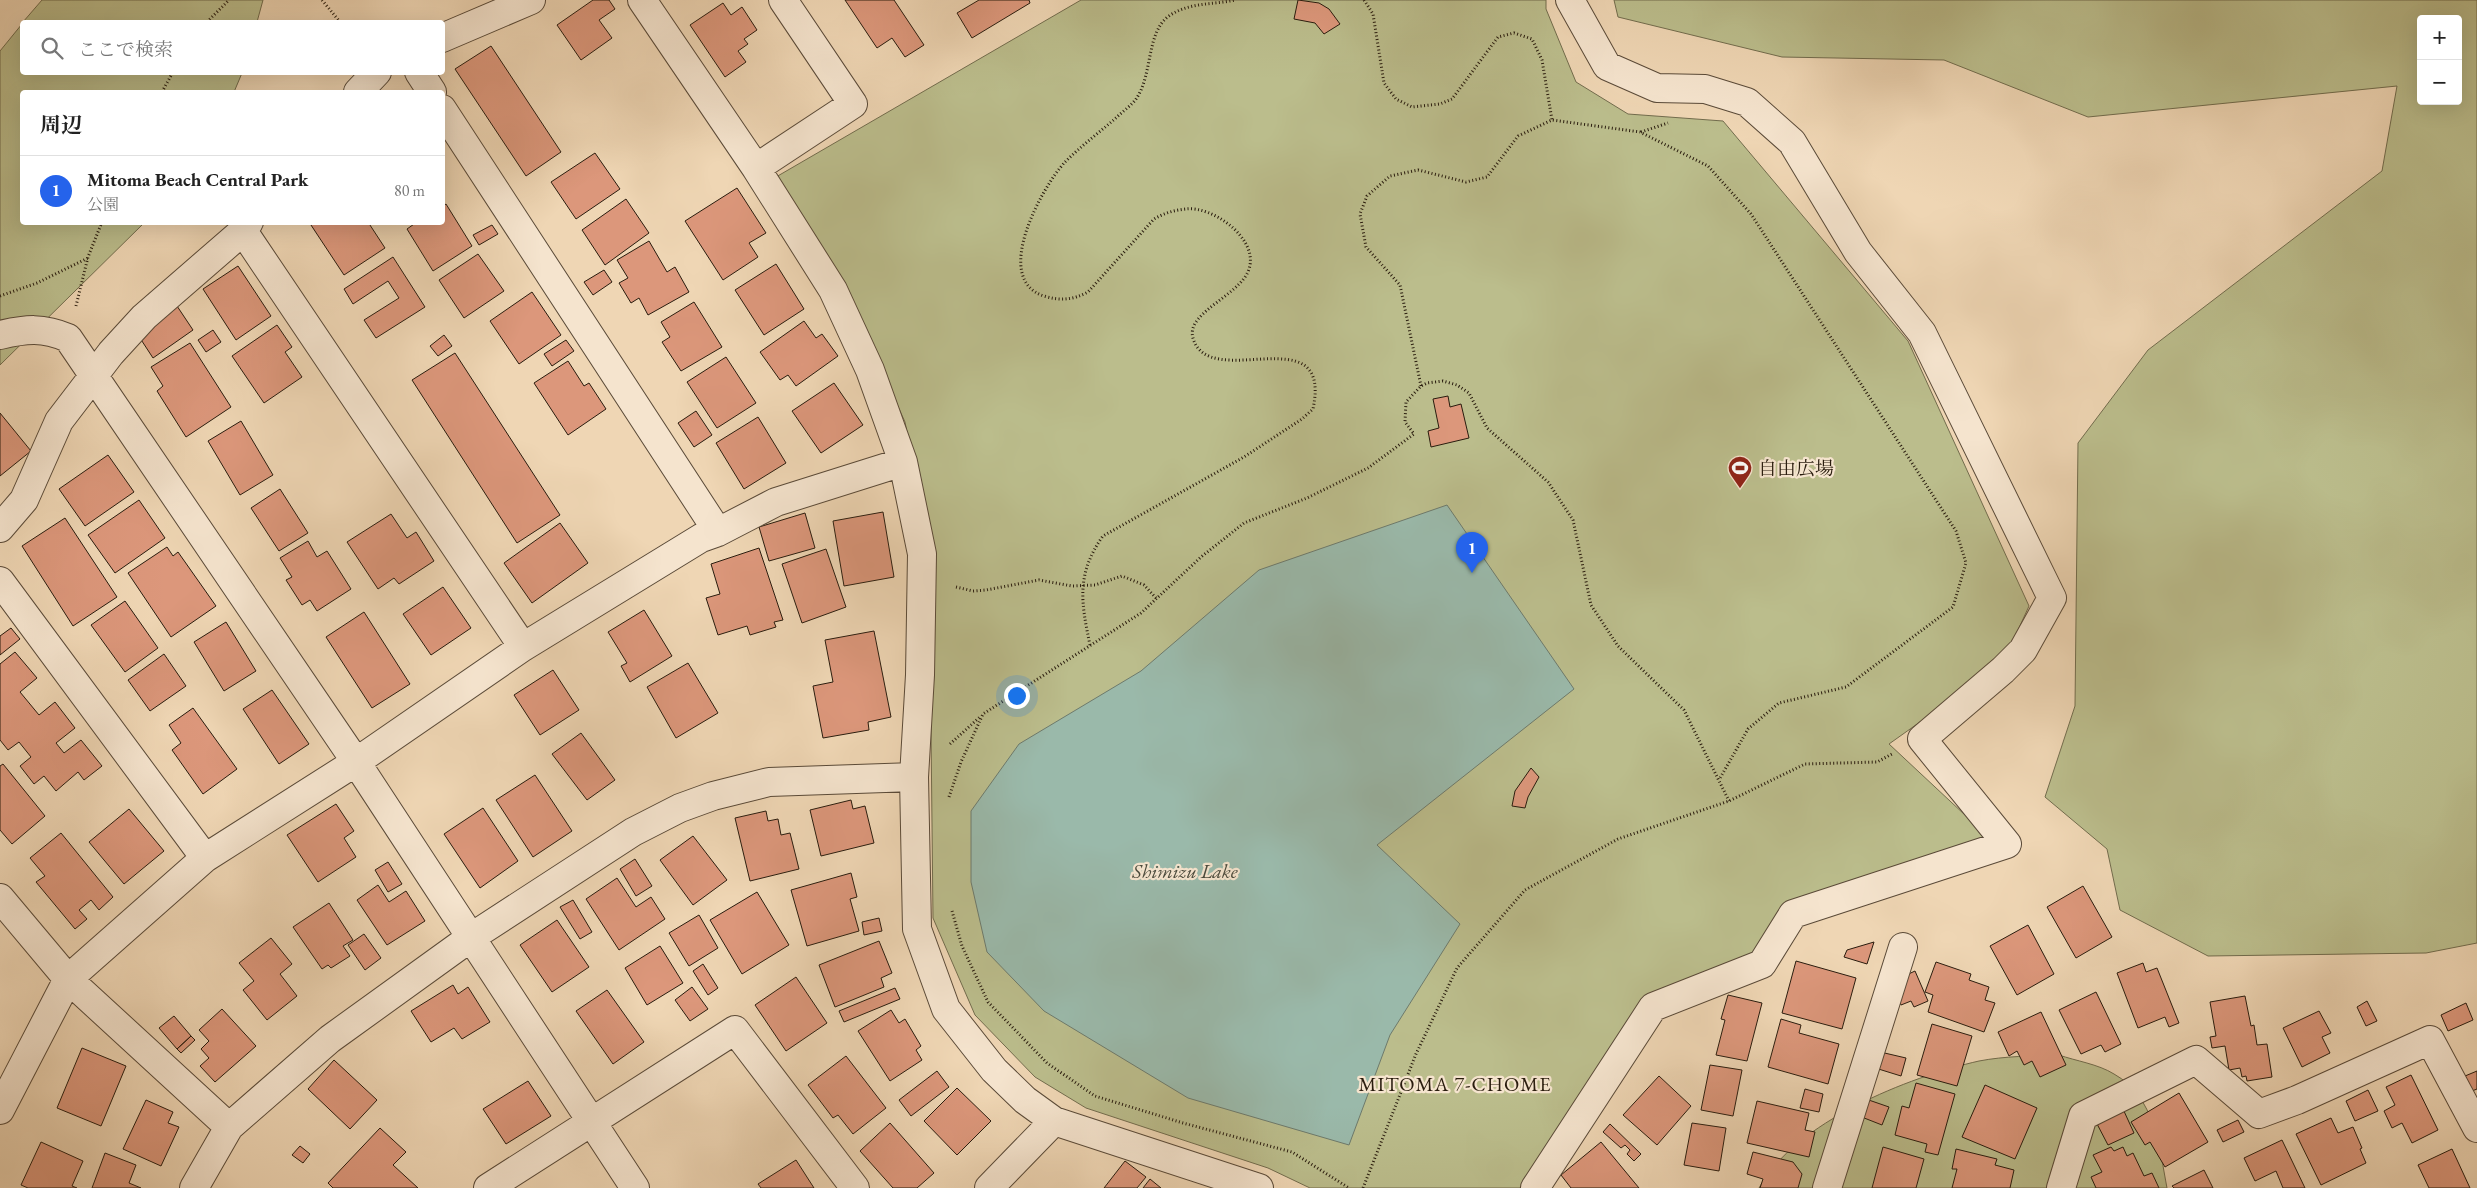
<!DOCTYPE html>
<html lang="ja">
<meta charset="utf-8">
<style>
:root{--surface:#fff;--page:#f6f6f6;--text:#222;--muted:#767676;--line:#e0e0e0;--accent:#2563eb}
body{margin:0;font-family:"EB Garamond","Noto Serif JP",serif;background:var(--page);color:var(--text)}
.controls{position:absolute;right:15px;top:15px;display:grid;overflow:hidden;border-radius:5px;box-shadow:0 5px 20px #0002}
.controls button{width:45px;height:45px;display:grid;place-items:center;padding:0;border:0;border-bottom:1px solid var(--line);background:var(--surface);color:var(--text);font:25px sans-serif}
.you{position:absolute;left:1016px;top:695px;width:18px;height:18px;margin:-12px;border:4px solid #fff;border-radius:50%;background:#1a73e8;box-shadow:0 0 0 8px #1a73e833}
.badge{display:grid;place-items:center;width:32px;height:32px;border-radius:50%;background:var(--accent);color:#fff;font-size:16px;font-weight:700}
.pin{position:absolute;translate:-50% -41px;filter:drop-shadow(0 1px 2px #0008)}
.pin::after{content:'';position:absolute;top:26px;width:18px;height:15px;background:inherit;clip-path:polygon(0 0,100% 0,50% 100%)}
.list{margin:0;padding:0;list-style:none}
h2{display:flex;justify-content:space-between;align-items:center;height:65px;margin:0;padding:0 20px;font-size:21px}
h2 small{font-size:16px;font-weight:400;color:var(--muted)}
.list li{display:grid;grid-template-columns:32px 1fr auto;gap:15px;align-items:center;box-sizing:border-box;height:70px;padding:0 20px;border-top:1px solid var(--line)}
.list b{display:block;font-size:19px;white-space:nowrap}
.list p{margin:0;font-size:16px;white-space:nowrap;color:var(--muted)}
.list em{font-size:16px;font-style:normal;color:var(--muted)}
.icon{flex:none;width:28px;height:28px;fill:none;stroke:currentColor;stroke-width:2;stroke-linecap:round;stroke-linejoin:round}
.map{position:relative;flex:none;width:2477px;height:1188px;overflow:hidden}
.search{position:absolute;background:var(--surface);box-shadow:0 5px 20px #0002;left:20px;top:20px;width:425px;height:55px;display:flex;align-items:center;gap:12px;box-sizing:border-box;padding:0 18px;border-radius:5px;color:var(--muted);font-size:19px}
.panel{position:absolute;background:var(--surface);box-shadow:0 5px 20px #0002;left:20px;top:90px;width:425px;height:135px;border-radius:5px}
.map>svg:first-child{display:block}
.green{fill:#bbbd8c;stroke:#726c4d;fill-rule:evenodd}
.water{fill:#9ab9aa;stroke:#6d7a6c}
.building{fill:#dc977b;stroke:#291c0e}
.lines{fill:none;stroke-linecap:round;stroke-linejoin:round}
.minor-casing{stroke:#5a4a38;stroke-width:30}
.path{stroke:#291c0e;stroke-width:3;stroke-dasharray:1 2.5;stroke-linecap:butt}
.minor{stroke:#f5e4ce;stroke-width:28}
.labels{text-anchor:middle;stroke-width:4.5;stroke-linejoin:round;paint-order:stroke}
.poi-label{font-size:19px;fill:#291c0e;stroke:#f5e4ce;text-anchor:start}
.water-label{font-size:20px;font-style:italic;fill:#4b4b3d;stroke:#f5e4ce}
.neighbourhood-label{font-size:20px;letter-spacing:1px;fill:#291c0e;stroke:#f5e4ce}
</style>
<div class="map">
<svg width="2477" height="1188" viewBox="0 0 2477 1188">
<rect width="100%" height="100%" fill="#efd6b4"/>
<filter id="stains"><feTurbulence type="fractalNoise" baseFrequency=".004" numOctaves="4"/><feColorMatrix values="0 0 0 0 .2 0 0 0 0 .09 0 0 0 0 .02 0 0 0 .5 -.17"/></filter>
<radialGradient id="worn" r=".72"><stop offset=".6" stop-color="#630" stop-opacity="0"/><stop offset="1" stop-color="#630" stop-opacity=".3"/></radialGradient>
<!-- green -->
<path class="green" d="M42,0H263L257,22H23Z
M1081,0H1546V9L1576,82L1628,114L1723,121L1908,341L2029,606L2003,663L1889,744L1996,844L1789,906L1768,950L1655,993L1520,1188H1310L1268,1168L1086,1108L1035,1077L975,1015L933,918L929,541L905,422L846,291L776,177Z
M1614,0H2477V943L2426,953L2208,956L2120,910L2107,849L2045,797L2075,706L2078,443L2148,350L2382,171L2397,86L2088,117L1944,60L1782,57L1618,17ZM2421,19H2458V101H2421Z
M22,24V72L242,73L234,92H22V222L144,223L0,365V51Z
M2059,1055C2076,1061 2098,1064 2114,1074C2155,1097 2159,1146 2167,1188H1759C1795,1122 1908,1077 1979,1061C2005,1056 2032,1056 2059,1055Z"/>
<!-- water -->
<path class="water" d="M1447,505L1574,689L1377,845L1460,924L1390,1035L1349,1145L1188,1098L1044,1011L987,952L971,882V811L1019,744L1141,671L1259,570Z"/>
<!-- building -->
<path class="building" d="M593,0H609L615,9L599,20L612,38L581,60L557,25Z
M845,0H894L924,45L905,57L892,38L877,48Z
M979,0H1029L1030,3L972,38L957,13Z
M1298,0L1319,3L1329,9L1340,24L1324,34L1315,23L1294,19Z
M723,3L731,15L742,7L757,30L744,39L748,44L738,51L746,62L725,77L690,25Z
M491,46L561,152L526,176L455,69Z
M595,153L620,189L576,219L551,182Z
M737,188L766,233L749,243L758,257L723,280L685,221Z
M626,199L649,233L605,265L582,230Z
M446,204L472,246L433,271L407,229L417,222H442V207Z
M309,222H368L385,248L344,275Z
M492,225L498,234L479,245L473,235Z
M649,241L667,272L675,267L689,292L648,315L639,298L631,303L619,283L628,278L617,260Z
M478,254L504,291L464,318L439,280Z
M393,257L425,307L376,338L364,320L399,298L388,281L353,304L344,289Z
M776,264L804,309L764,335L735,290Z
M238,266L271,316L236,340L203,289Z
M604,270L612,282L593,295L584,282Z
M532,292L561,335L519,364L490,321Z
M173,300L193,330L153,358L138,335Z
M694,302L722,347L681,371L662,342L670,337L661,322Z
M804,321L816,338L822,334L838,356L796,386L788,375L780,380L760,352Z
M277,325L292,347L285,352L302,377L264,403L232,356Z
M213,330L221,342L206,352L198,340Z
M444,335L452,346L438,356L430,346Z
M566,340L574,351L552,366L544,354Z
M190,343L231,407L186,437L157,391L163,386L151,367Z
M455,353L560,515L517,543L412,380Z
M726,357L756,403L717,428L687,382Z
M568,361L584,386L589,383L606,409L568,435L534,383Z
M834,383L863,425L821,453L792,411Z
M1448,396L1450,407L1461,404L1469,438L1431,447L1428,431L1439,428L1433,399Z
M696,411L712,435L694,447L678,423Z
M0,413L31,451L0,476Z
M758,417L786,463L744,489L716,443Z
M241,421L273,475L240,495L208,441Z
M108,455L134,492L85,526L59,489Z
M280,489L308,533L279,551L251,508Z
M139,500L165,538L115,573L88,535Z
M883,512L894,577L844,586L833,521Z
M805,513L815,548L769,561L759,527Z
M391,514L407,538L416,532L434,561L399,584L394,578L378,589L347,542Z
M65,518L117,597L73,626L22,546Z
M560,523L588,563L532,603L504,563Z
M308,541L317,557L327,551L351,589L317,611L310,600L302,605L286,580L292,577L280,558Z
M167,547L173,556L178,552L216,606L171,637L128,573Z
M759,548L783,620L774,622L776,627L750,635L747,626L718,635L706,598L720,594L711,564Z
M826,549L846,607L802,623L782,564Z
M443,587L471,628L431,655L403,614Z
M125,601L158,648L125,672L91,625Z
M644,610L672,656L630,682L621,666L627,663L608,632Z
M364,612L410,684L372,708L326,637Z
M226,622L256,671L224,691L194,642Z
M11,628L20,639L0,655V636Z
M874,631L891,717L868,722L869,730L823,738L813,686L833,682L825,640Z
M15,652L37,678L20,692L39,715L55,702L75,728L56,743L64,753L81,740L102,766L84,780L78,772L56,791L44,776L34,784L20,766L31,757L19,742L8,750L0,740V664Z
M164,654L186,686L150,711L128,680Z
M688,663L718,713L676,738L647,687Z
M553,670L579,710L540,735L514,695Z
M272,690L309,744L279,764L243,709Z
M193,708L237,769L203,794L172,750L181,743L169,725Z
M581,733L615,780L587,800L552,754Z
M3,764L45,816L12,844L0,830V766Z
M1531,768L1539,777L1528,797L1525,808L1512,806L1515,791Z
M535,775L572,831L533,857L496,800Z
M851,800L853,809L865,806L874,843L821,856L810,810Z
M336,804L354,831L344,838L356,857L318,882L287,835Z
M483,808L518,861L480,888L444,834Z
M129,809L164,851L124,884L89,842Z
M766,811L768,821L778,819L781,835L790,833L799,869L750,881L735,818Z
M61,833L113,897L99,910L91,900L79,910L87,919L75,929L36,882L45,876L30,858Z
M693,836L727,880L693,905L660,860Z
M635,859L652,886L636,896L620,869Z
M388,862L402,884L388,892L375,870Z
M851,873L857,897L850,899L859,931L807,946L791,890Z
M617,878L636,907L651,897L665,919L619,950L586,899Z
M378,885L389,902L406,891L425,921L387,945L357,900Z
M2083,886L2112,937L2076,958L2047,907Z
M757,892L789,945L742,974L710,920Z
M573,900L592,932L580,939L560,907Z
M329,903L353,940L343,946L350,956L331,968L328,965L322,969L293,927Z
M699,915L718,948L689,966L669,933Z
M879,918L882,931L864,935L862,922Z
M557,920L589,967L552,992L520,945Z
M2028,925L2054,974L2017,995L1990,946Z
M364,934L381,958L365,970L348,945Z
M271,938L292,964L280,974L297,996L267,1020L243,990L254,981L239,963Z
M879,941L892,973L881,978L884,987L835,1007L819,965Z
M1874,942L1867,964L1844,957L1847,950Z
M660,946L683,983L647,1005L625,968Z
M1796,961L1856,978L1842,1029L1782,1013Z
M1936,962L1971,974L1969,980L1989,987L1985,1000L1995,1003L1984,1032L1928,1012L1933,995L1925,992Z
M2143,963L2146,972L2157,968L2179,1023L2169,1027L2165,1017L2138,1028L2117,973Z
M703,964L718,988L708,995L693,971Z
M1915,971L1928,1001L1914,1007L1911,1001L1901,1005L1895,990L1900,978Z
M796,977L827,1023L786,1051L755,1005Z
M453,985L458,994L468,987L490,1022L462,1039L454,1028L431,1042L411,1011Z
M692,987L708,1009L690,1021L675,1000Z
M895,988L900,999L844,1022L839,1011Z
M607,990L644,1042L613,1064L576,1011Z
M2096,992L2121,1044L2105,1052L2101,1045L2081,1054L2059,1010Z
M1728,995L1762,1003L1747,1061L1716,1055L1725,1020L1721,1019Z
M2245,996L2251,1026L2254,1025L2257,1045L2267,1044L2272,1077L2247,1081L2246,1076L2242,1077L2240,1068L2229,1070L2225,1046L2212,1048L2210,1037L2216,1036L2210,1002Z
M2367,1001L2377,1021L2366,1026L2357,1007Z
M2466,1003L2473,1020L2448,1031L2441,1015Z
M222,1009L256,1046L215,1082L200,1066L209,1058L201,1049L209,1041L199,1030Z
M891,1010L899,1023L905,1019L921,1046L916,1050L922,1060L890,1081L858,1031Z
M2319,1011L2331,1033L2322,1037L2330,1053L2302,1067L2283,1028Z
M2041,1012L2066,1065L2040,1077L2032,1061L2024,1065L2017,1051L2009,1056L1998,1032Z
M174,1016L191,1036L177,1049L159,1028Z
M1781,1019L1801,1025L1799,1033L1839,1044L1828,1084L1768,1067Z
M1932,1024L1972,1036L1957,1086L1917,1075Z
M191,1036L195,1040L181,1053L177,1049Z
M82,1048L126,1066L101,1126L57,1108Z
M1876,1051L1906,1058L1901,1076L1872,1067Z
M846,1056L886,1108L853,1134L838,1115L833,1118L808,1085Z
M334,1060L377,1100L350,1129L308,1089Z
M1710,1065L1742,1070L1733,1116L1701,1110Z
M937,1071L949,1087L911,1116L899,1100Z
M2477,1071V1089L2472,1091L2465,1076Z
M2411,1075L2438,1130L2412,1143L2402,1123L2392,1128L2384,1111L2395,1105L2386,1087Z
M1659,1076L1691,1106L1657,1145L1623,1115Z
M528,1081L551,1116L506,1144L483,1109Z
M1916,1083L1955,1094L1938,1155L1925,1152L1927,1144L1895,1135L1902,1106L1909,1108Z
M1985,1085L2037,1108L2015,1159L1962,1137Z
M957,1088L991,1121L957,1155L924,1121Z
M1805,1089L1823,1094L1819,1112L1800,1108Z
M2368,1090L2378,1111L2355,1121L2346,1101Z
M2179,1093L2208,1142L2165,1167L2150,1142L2145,1145L2131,1122Z
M1860,1097L1889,1107L1882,1125L1854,1114Z
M146,1100L173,1112L168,1123L179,1127L161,1166L123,1149Z
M1757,1101L1809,1113L1805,1130L1815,1132L1809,1157L1747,1143Z
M2123,1109L2134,1133L2108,1145L2096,1122Z
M2331,1118L2338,1133L2353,1127L2362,1148L2360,1149L2366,1163L2321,1185L2296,1134Z
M2238,1120L2244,1132L2223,1142L2217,1130Z
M890,1123L934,1173L917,1188H893L860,1151Z
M1692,1123L1726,1128L1719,1171L1684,1165Z
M1610,1124L1641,1154L1634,1161L1627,1154L1630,1150L1625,1145L1621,1148L1603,1132Z
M380,1128L406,1152L393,1165L418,1188H333L328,1183Z
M2282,1140L2305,1188H2283L2276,1171L2255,1181L2244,1158Z
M41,1142L83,1161L72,1186L77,1188H28L21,1185Z
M1601,1142L1639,1188H1571L1561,1175Z
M300,1146L310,1154L303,1163L292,1155Z
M1883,1147L1924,1159L1916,1188H1872Z
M2111,1147L2114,1151L2123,1147L2127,1156L2133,1153L2144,1176L2152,1173L2159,1188H2096L2091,1177L2102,1172L2093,1155Z
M1956,1149L1997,1159L1995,1165L2014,1170L2010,1188H1952L1957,1169H1952Z
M2452,1149L2470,1188H2429L2418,1165Z
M1753,1152L1793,1162L1802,1174L1798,1188H1760L1763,1179L1747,1174Z
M105,1153L136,1165L129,1183L141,1188H92Z
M796,1160L814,1188H761L758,1184Z
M1125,1161L1146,1177L1137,1188H1104Z
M2204,1170L2213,1188H2174L2172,1186Z
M1150,1179L1161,1188H1143Z"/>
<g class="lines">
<defs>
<path id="minor" d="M642,0L756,168L833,290L870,370L903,462L922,554L920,675L914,777L917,929L946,1009L994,1070L1025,1100L1054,1121L1259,1188
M442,38L531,0
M419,72L432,92
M358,92L377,72
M442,109L718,532
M756,168L853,104L783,0
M243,231L523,647
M0,335C26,329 43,327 68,338L356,762L635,1188
M0,528L24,500L59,421L111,353L144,317L243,231L249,222
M0,581L205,858
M0,898L68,979L229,1127
M0,1110L68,979L205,858L356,762L523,647L701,538L718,532L776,502L903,462
M194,1188L229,1127L330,1039L470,938L633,832L680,808L713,796L769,782L914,777
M488,1188L735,1030L855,1188
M989,1188L1054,1121
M1535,1188L1653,1007L1762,964L1793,914L2007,844L1922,739L2003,670L2023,650L2052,598L1922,333L1858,252L1792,142L1747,102L1705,89L1657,88L1607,66L1570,0
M1827,1188L1903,947
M2061,1188L2083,1116L2196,1060L2259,1114L2297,1100L2430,1040L2477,1128"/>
</defs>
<!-- minor casing -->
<use href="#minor" class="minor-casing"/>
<!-- path -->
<path class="path" d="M322,0L340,22
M1364,0L1373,14L1384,83L1396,99L1412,107L1440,104L1452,99L1498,37L1514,33L1532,39L1542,60L1552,120
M207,22L229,0
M162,92L173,72
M1641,132L1668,123
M0,296L37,283L88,258
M76,306L88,257L102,222
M1421,386L1400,285L1366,247L1360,214L1367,196L1390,176L1418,170L1466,182L1487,177L1518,136L1552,120L1640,132L1708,166L1751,214L1956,531L1966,563L1953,607L1846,687L1779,703L1748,729L1719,780
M956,587L973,591L986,590L1039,580L1072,586L1095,585L1122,576L1144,585L1156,598
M1090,645C1081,602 1076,574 1103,536L1244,457L1302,419L1313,409C1333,314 1209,394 1193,338C1185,311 1246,294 1250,265C1255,236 1212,206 1186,209C1175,210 1164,213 1154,219L1088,292C1073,300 1060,301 1044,296C991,279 1042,187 1065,162C1081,146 1100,132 1117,117C1123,111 1131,106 1136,99C1153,75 1146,32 1169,16C1189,2 1213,5 1235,0
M950,744L981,716
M949,797L961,762L983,714L1141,613L1201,557L1244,523L1307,498L1368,468L1414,434L1405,422L1406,402L1421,386L1427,383L1443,381L1457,385L1469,393L1487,428L1548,482L1573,520L1591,605L1618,646L1684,710L1729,801
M952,911L962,946L988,1002L1047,1063L1095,1096L1183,1123L1292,1152L1349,1188
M1363,1188L1416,1054L1457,968L1525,890L1618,839L1729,801L1805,764L1877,762L1892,754"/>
<!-- minor -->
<use href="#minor" class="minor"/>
</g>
<!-- icons -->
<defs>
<symbol id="stadium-pin" viewBox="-11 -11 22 30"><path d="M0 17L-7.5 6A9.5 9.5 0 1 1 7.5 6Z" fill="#8f2418" stroke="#f5e4ce"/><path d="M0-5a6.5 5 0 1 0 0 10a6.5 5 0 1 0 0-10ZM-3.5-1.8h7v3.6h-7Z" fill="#fff"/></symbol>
</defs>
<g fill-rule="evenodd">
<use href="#stadium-pin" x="1726" y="454" width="28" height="38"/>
</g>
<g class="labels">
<!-- poi labels -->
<g class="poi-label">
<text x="1758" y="475">自由広場</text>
</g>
<!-- water labels -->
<g class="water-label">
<text x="1185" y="878">Shimizu Lake</text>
</g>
<!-- neighbourhood labels -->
<g class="neighbourhood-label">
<text x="1455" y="1091">MITOMA 7-CHOME</text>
</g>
</g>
<rect width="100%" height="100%" filter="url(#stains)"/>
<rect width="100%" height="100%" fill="url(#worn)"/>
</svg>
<div class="controls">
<button>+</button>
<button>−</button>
</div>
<div class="you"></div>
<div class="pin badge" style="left:1472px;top:573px">1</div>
<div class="search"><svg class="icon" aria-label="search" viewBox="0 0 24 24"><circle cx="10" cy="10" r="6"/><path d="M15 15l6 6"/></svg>ここで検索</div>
<section class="panel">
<h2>周辺<small></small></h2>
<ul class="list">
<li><span class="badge">1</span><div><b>Mitoma Beach Central Park</b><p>公園</p></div><em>80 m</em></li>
</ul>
</section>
</div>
